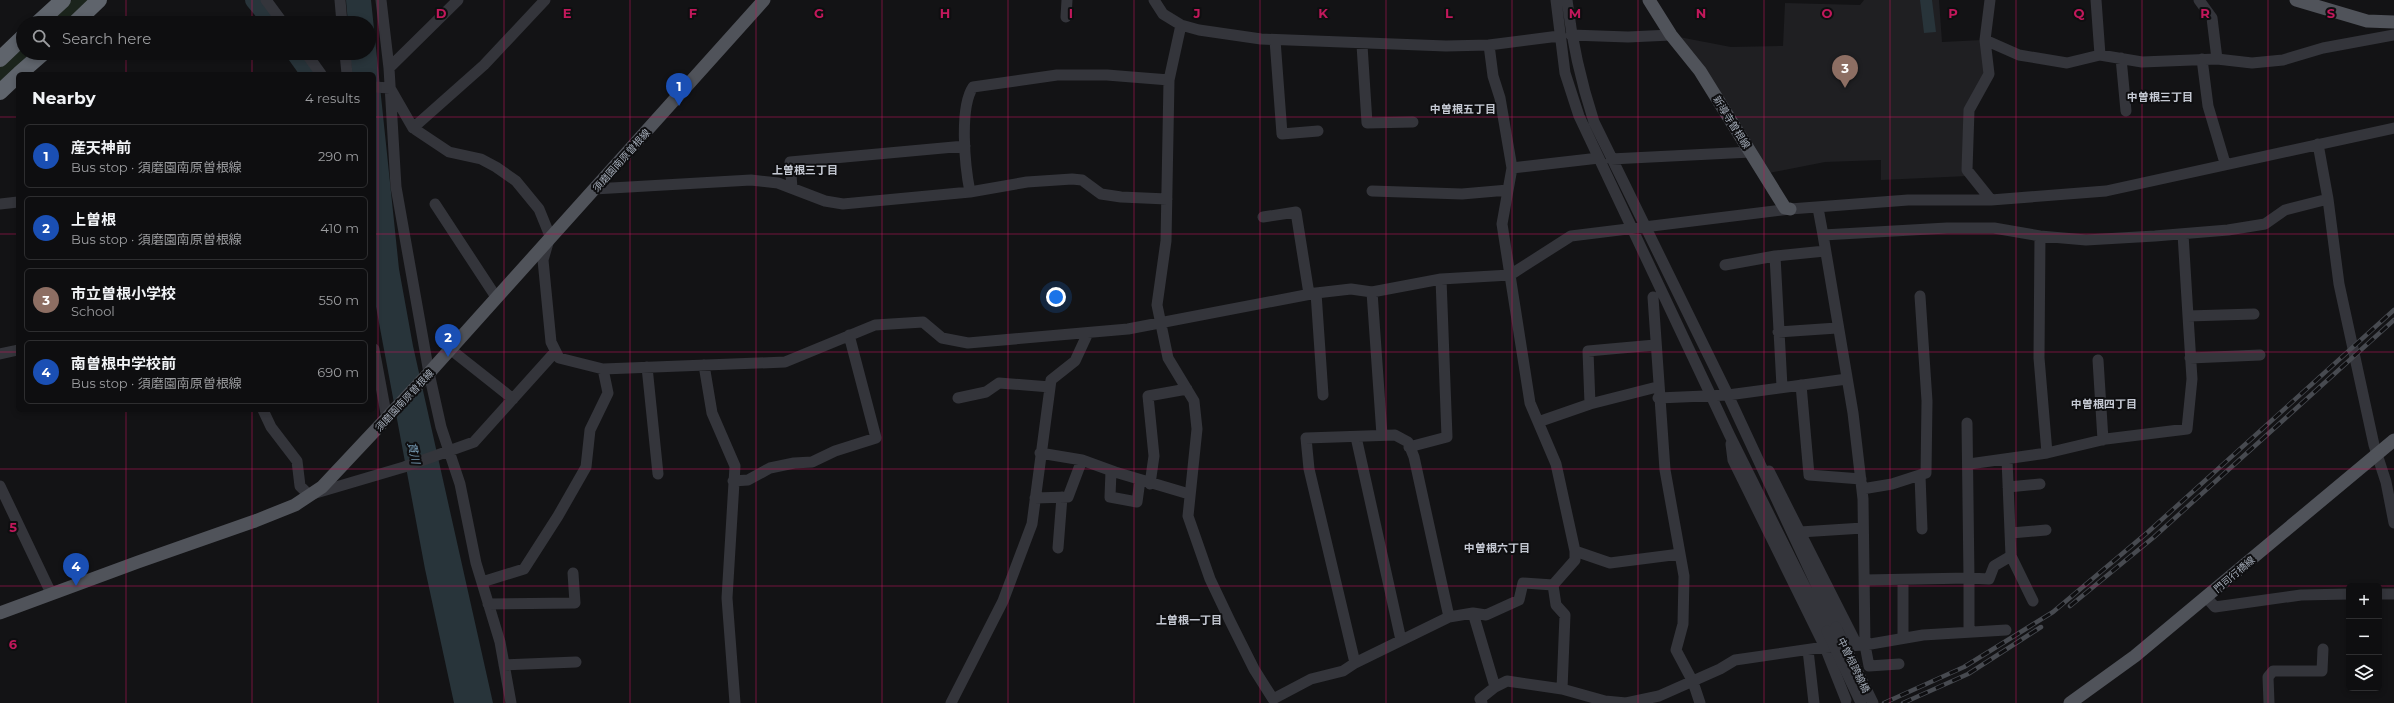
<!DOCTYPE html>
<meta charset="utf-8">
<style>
:root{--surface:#0e0e10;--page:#171719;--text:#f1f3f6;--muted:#9b9c9f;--line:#2e2e30;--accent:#db2777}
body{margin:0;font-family:Montserrat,"Noto Sans JP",sans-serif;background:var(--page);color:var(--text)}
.controls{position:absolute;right:12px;bottom:12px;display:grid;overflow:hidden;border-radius:6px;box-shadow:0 2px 6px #0003}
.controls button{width:36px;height:36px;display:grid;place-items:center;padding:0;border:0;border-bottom:1px solid var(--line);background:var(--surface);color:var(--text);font:20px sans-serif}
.you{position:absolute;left:1056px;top:297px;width:14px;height:14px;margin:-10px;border:3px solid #fff;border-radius:50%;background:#1a73e8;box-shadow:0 0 0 6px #1a73e833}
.badge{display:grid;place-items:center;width:26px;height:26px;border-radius:50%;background:var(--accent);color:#fff;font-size:13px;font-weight:700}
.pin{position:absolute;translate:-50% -33px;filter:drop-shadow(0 1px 2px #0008)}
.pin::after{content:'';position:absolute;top:21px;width:14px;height:12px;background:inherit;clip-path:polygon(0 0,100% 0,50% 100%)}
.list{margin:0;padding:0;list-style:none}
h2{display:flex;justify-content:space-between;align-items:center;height:52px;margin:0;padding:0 16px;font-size:17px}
h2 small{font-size:13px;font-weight:400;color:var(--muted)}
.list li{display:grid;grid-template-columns:26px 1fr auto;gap:12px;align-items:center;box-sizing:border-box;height:64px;margin:0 8px 8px;padding:0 8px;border:1px solid var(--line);border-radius:6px}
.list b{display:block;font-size:15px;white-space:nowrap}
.list p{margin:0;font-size:13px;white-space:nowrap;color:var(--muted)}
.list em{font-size:13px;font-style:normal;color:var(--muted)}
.icon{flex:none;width:22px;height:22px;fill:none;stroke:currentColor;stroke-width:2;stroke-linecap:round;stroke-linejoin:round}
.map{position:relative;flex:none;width:2394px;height:703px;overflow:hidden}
.search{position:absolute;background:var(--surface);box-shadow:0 2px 6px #0003;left:16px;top:16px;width:360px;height:44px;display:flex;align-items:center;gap:10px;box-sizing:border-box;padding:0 14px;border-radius:22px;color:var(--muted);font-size:15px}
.panel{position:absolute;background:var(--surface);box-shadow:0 2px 6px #0003;left:16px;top:72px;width:360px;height:340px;border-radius:6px}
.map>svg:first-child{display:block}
.built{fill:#1f1f22}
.green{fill:#1b241c}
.water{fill:#28343a}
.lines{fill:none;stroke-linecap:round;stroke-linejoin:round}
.river{stroke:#28343a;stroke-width:18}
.minor{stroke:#34353b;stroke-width:11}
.major{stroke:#50535a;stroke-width:13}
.highway{stroke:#5f646c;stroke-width:16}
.rail-casing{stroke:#474a50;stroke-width:4.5}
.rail{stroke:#0e0e10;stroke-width:3;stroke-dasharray:9;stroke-linecap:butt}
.minor-bridge{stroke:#34353b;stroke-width:11}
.grid{fill:none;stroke:#c2185b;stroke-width:1;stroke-opacity:0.55}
.labels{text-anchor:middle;stroke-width:4;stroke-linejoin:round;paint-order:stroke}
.street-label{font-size:10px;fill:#a3abb7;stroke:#0e0e10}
.neighbourhood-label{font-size:11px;font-weight:bold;fill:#c5c9d3;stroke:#0e0e10}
.water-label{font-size:11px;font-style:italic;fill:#779cb6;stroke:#0e0e10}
.grid-label{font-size:13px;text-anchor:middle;font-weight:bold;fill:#c2185b;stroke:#0e0e10;stroke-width:4;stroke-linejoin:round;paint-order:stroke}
</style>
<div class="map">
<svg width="2394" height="703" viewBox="0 0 2394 703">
<rect width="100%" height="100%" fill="#131315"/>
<!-- built -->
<path class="built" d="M1864,0H1939L1942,42L1982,40L1986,72L1973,93L1968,176L1881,180V160L1825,162L1769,173L1679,37L1731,47L1783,46L1785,3L1860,5Z"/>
<!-- green -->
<path class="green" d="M72,0H90L65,23H47Z
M23,46V53H33L0,84V67Z"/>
<!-- water -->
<path class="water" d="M346,0H371L399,269L413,346L493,703H454L425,569L374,296V74H352L350,53H369V23H348Z
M1920,0H1932L1936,32L1924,33Z"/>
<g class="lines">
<!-- river -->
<path class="river" d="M254,0L273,23
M295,53L310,74"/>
<!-- minor -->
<path class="minor" d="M266,0L283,23
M340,0L342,23
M381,0L389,68L396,187L429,373L441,427L460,484L476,563L500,642L511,703
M1154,0L1163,14L1181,25L1199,30L1261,39L1446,46L1489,45L1559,36
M1556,0L1565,73L1579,116L1730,436L1827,631
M1567,0C1572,42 1581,82 1594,122L1728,395L1836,627
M1990,0L1985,40L1989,74L1969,110L1967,170L1991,200
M2096,0L2100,55
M1066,17L1067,0
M1181,25L1169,80L1166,241L1157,305L1168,358L1194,401L1197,429L1188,516L1210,579L1230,621L1254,669L1273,699L1311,679L1343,671L1355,663L1449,617L1473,613L1495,687
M1571,35L1628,37L1671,35
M1275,40L1282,134L1318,131
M1985,40L2019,55L2067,63L2100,55L2142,62L2217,59L2212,18L2199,0
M1362,45L1367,123L1413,122
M1489,45L1493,76L1500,98L1512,168L1502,224L1530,403L1556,464L1575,551L1610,563L1680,554
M306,53L321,74
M345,53L347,74
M2121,58L2126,111
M2202,59L2208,106L2225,163
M2217,59L2252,63L2283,60L2323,48L2394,35
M389,68L458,0
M374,87L390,88
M390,88L413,128L449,152L481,159L496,167L516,181L539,209L550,236L543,260L551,342L559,358L603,369L785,362L875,325L923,322L942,338L968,343L1128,329L1316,293L1351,289L1372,292L1441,279L1510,275L1571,236L1790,209L1908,200H1991L2106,191L2394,128
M413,128L484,65L545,0
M2318,144L2328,199L2339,284L2374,445L2386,482L2394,523
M1611,159L1751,152
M1512,168L1599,158
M792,188L790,162L965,146
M594,189L751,180L778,183L825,201L843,204L970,192L1027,182L1072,179L1082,180L1101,194L1121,197L1167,199
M1372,191L1462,194L1508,190
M970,192C965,167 959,108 973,87L1057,75H1107L1169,80
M0,204L18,202
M435,204L496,297
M1818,208L1823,235L1947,228H1994L2040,236L2086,240L2155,236L2228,230L2265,224L2285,210L2328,199
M1263,217L1296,212L1309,294
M2183,234L2188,316L2254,314
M2040,236L2039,358L2047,453L2106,439L2187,429L2192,379L2188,316
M1725,265L1775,256
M1372,292L1382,435
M1316,293L1323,395
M1653,297L1665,470L1684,576L1683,624L1676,650L1693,682L1700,703
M1778,332L1837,328
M1655,345L1588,351L1590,404L1657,387
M374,349L387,419
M450,349L513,399
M0,354L18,350
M2190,358L2260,355
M2098,360L2103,440
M704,365L712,413L735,466L727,598L735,703
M647,367L658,474
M1801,385L1809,475L1861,479
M1782,387L1775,256L1825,251
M958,398L986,392L999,383L1050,387
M1658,398L1728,395L1847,379
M263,410L271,427L297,461L300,486L309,495L404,467L474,442L555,352
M1538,422L1590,404
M1356,437L1401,640
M1731,444L1733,460L1825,647L1846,700
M1409,447L1447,437L1441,279
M1040,453L1082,460L1115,472L1189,494
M1969,464L2047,453
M1111,471L1110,497L1137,502L1140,480
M1769,471L1857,645
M1920,475L1922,529
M733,481L748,480L770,468L794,463L812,462L835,451L876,438L849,335
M1150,484L1154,456L1148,396L1187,389
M0,486L51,593
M2008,487L2040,484
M1862,489L1892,484L1926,473L1927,401L1920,296
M1035,498L1068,497L1082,460
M1800,532L1863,528
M2011,533L2046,530
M1058,548L1062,497
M2011,556L2033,601
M1864,580L1969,578L1967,423
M1903,580V638
M482,582L524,569L558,516L586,467L590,430L608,393L603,369
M2379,594H2394
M2206,597L2215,607L2301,595L2349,594
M488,604L575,603L573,573
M1473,613L1486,615L1519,600L1523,583L1553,585
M1969,632V578L1989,579L1994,566L2011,556L2007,459
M1808,650L1814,703
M1355,663L1309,469L1306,438L1395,435L1408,442L1414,457L1449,617
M1899,664L1869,666L1865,645L1923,635L2006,630
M504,665L576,662
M1562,689L1565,615L1556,605L1553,585L1575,560V551
M951,703L1003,601L1032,524L1051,380L1075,361L1088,333
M1482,703L1480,699L1495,687L1507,681L1562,689L1605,701L1626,703L1659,696L1720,669L1735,660L1825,647L1865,645L1863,499L1853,413L1823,235
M2269,703L2268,677L2273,671H2322L2323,649"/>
<!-- major -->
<path class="major" d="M1649,0L1671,35L1700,71L1785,208L1790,209
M2296,0L2367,21L2394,22
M0,613L138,562L255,521L295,505L322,487L429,373L764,0
M2070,703L2135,656L2394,440"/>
<!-- highway -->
<path class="highway" d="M38,23L63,0
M75,23L99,0
M0,59L23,37
M19,74L43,53
M0,92L18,75"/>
<defs>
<path id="rail" d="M2070,606L2154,537L2394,320
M1884,703L1964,667L2053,612L2148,532L2394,310
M1903,703L1968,674L2041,627"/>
</defs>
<!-- rail casing -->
<use href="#rail" class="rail-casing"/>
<!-- rail -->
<use href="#rail" class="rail"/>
<!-- minor-bridge -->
<path class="minor-bridge" d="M1836,627L1873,703
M1827,631L1861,703"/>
</g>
<!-- grid -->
<path class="grid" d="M126,0V23M252,0V23M378,0V703M504,0V703M630,0V703M756,0V703M882,0V703M1008,0V703M1134,0V703M1260,0V703M1386,0V703M1512,0V703M1638,0V703M1764,0V703M1890,0V703M2016,0V703M2142,0V703M2268,0V703M126,53V74M252,53V74M0,117H18M374,117H2394M0,234H18M374,234H2394M0,352H18M374,352H2394M126,410V703M252,410V703M0,469H2394M0,586H2394"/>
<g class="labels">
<!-- street labels -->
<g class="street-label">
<text transform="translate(1732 122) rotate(58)" y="4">新導寺曽根線</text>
<text transform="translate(621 160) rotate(-48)" y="4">須磨園南原曽根線</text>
<text transform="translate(404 400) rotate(-47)" y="4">須磨園南原曽根線</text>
<text transform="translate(2234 574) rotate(-40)" y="4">門司行橋線</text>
<text transform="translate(1854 665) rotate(64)" y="4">中曽根跨線橋</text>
</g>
<!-- neighbourhood labels -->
<g class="neighbourhood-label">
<text x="2160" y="101">中曽根三丁目</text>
<text x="1463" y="113">中曽根五丁目</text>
<text x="805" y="174">上曽根三丁目</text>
<text x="2104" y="408">中曽根四丁目</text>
<text x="1497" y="552">中曽根六丁目</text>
<text x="1189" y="624">上曽根一丁目</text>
</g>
<!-- water labels -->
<g class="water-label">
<text transform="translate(414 453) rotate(78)" y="4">貫川</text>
</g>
</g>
<g class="grid-label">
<text x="441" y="18">D</text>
<text x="567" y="18">E</text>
<text x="693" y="18">F</text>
<text x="819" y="18">G</text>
<text x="945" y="18">H</text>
<text x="1071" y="18">I</text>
<text x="1197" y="18">J</text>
<text x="1323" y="18">K</text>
<text x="1449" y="18">L</text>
<text x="1575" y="18">M</text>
<text x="1701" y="18">N</text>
<text x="1827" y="18">O</text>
<text x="1953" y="18">P</text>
<text x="2079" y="18">Q</text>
<text x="2205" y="18">R</text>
<text x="2331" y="18">S</text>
<text x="13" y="532">5</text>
<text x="13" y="649">6</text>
</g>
</svg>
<div class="controls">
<button>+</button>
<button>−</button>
<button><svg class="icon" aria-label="layers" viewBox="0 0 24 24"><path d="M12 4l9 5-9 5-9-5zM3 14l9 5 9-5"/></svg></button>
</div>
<div class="you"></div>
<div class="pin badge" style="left:679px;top:106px;background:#1a4fb4">1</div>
<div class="pin badge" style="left:448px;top:357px;background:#1a4fb4">2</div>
<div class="pin badge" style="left:1845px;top:88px;background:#8d6e63">3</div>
<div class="pin badge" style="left:76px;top:586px;background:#1a4fb4">4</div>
<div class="search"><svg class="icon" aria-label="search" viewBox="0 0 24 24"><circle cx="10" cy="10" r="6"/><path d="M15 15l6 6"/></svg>Search here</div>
<section class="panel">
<h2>Nearby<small>4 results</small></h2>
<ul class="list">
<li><span class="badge" style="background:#1a4fb4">1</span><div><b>産天神前</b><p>Bus stop · 須磨園南原曽根線</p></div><em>290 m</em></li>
<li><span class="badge" style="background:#1a4fb4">2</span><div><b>上曽根</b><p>Bus stop · 須磨園南原曽根線</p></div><em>410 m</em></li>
<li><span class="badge" style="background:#8d6e63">3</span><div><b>市立曽根小学校</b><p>School</p></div><em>550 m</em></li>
<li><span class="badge" style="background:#1a4fb4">4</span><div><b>南曽根中学校前</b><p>Bus stop · 須磨園南原曽根線</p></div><em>690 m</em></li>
</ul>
</section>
</div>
